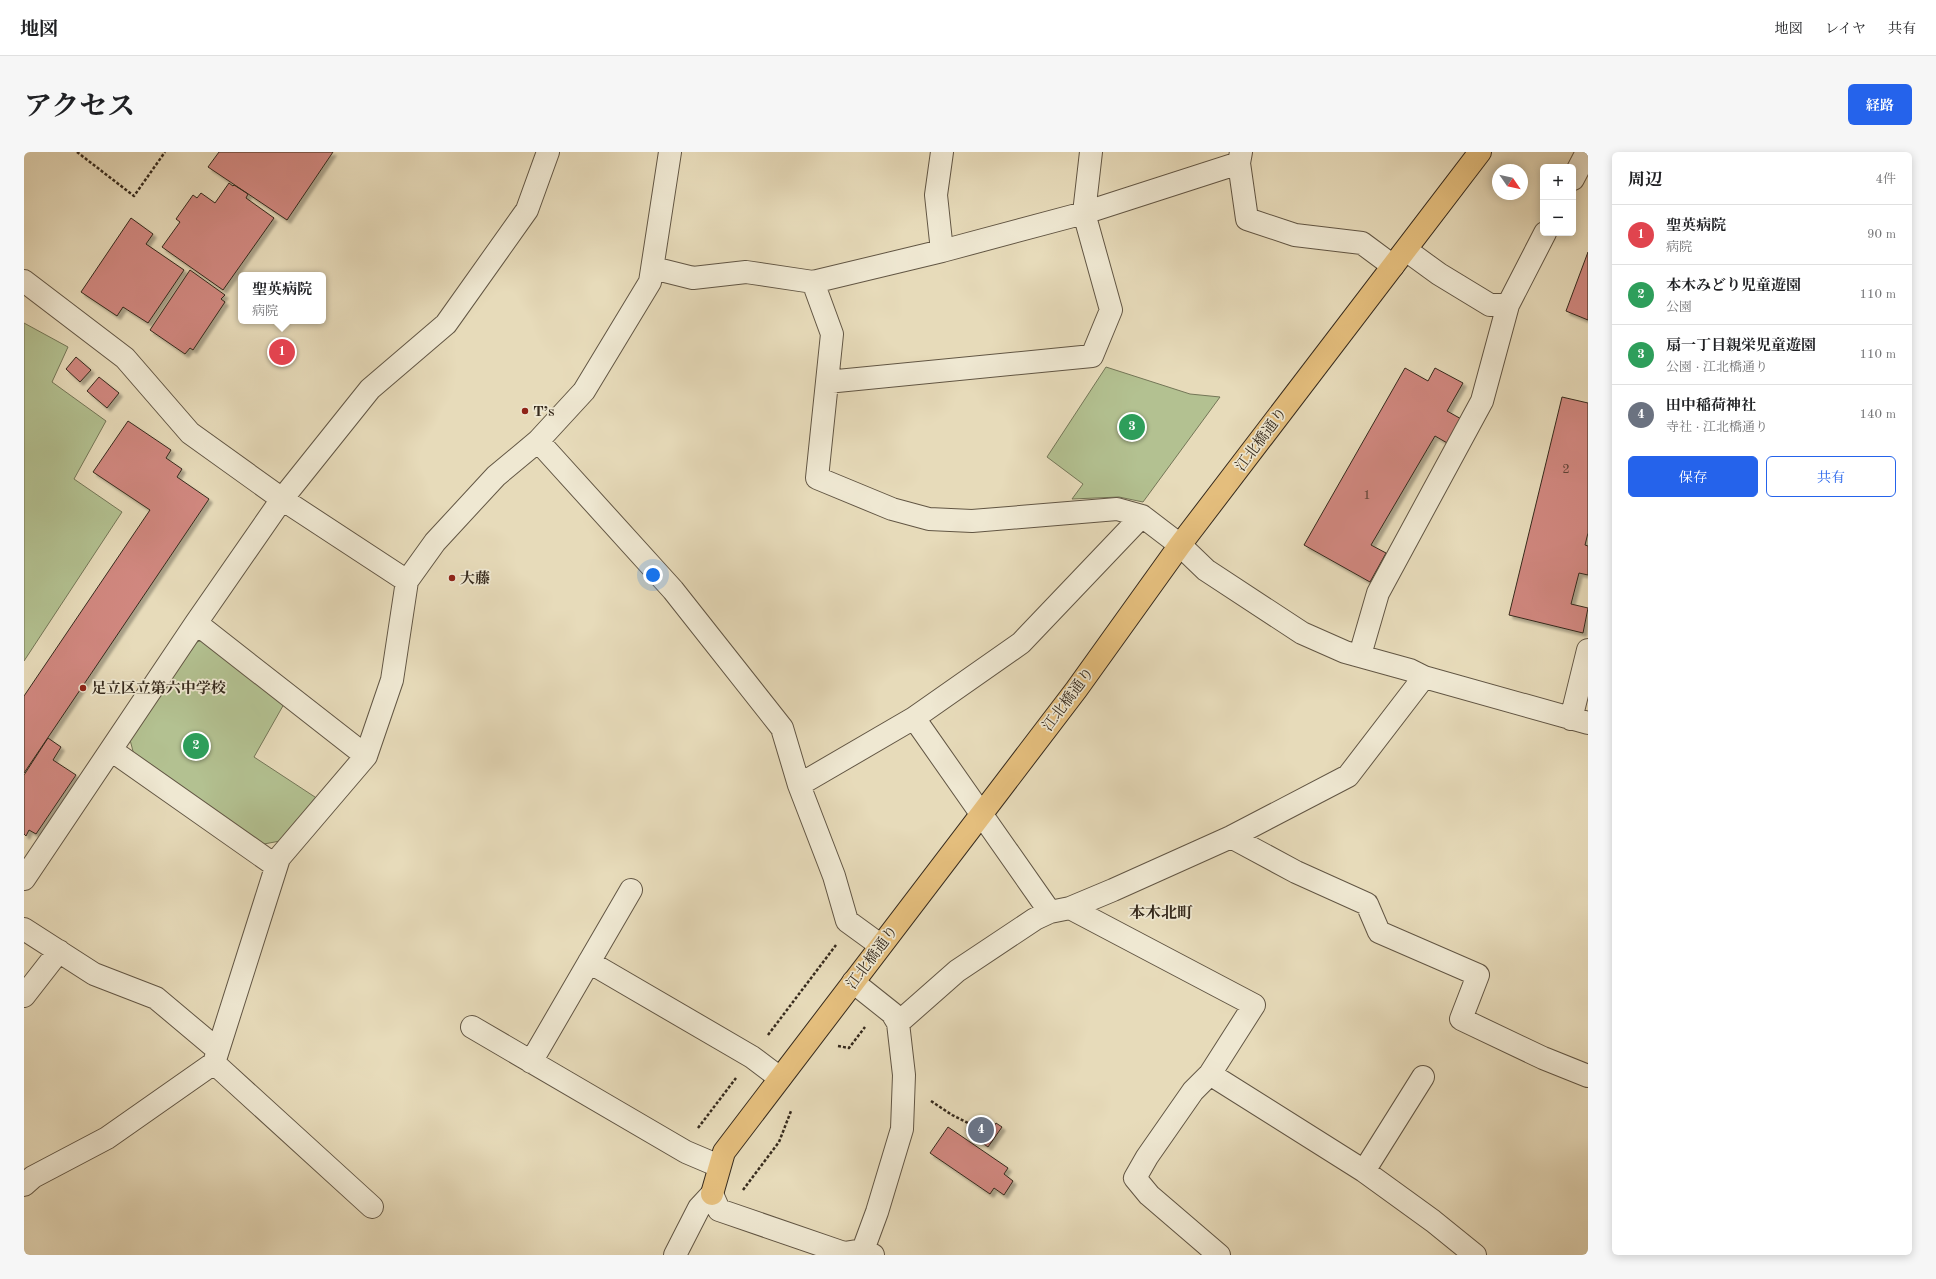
<!DOCTYPE html>
<html lang="ja">
<meta charset="utf-8">
<style>
:root{--surface:#fff;--page:#f6f6f6;--text:#202124;--muted:#757577;--line:#e0e0e0;--accent:#2563eb}
body{margin:0;font-family:"Old Standard TT","Noto Serif JP",serif;background:var(--page);color:var(--text)}
.controls{position:absolute;right:12px;top:12px;display:grid;overflow:hidden;border-radius:6px;box-shadow:0 2px 10px #0003}
.controls button{width:36px;height:36px;display:grid;place-items:center;padding:0;border:0;border-bottom:1px solid var(--line);background:var(--surface);color:var(--text);font:20px sans-serif}
.compass{position:absolute;left:1468px;top:12px;width:36px;height:36px;border-radius:50%;background:var(--surface);box-shadow:0 2px 10px #0003;rotate:124deg}
.you{position:absolute;left:629px;top:423px;width:14px;height:14px;margin:-10px;border:3px solid #fff;border-radius:50%;background:#1a73e8;box-shadow:0 0 0 6px #1a73e833}
.badge{display:grid;place-items:center;width:26px;height:26px;border-radius:50%;background:var(--accent);color:#fff;font-size:13px;font-weight:700}
.pin{position:absolute;translate:-50% -50%;border:2px solid #fff;box-shadow:0 1px 4px #0006}
.popup{position:absolute;left:214px;top:120px;width:88px;height:52px;box-sizing:border-box;display:grid;place-content:center;border-radius:6px;background:var(--surface);filter:drop-shadow(0 1px 3px #0005);font-size:13px;white-space:nowrap;color:var(--muted)}
.popup b{font-size:15px;color:var(--text)}
.popup::after{content:'';position:absolute;left:50%;top:100%;margin-left:-8px;border:8px solid transparent;border-top-color:var(--surface)}
.list{margin:0;padding:0;list-style:none}
h2{display:flex;justify-content:space-between;align-items:center;height:52px;margin:0;padding:0 16px;font-size:17px}
h2 small{font-size:13px;font-weight:400;color:var(--muted)}
.list li{display:grid;grid-template-columns:26px 1fr auto;gap:12px;align-items:center;box-sizing:border-box;height:60px;padding:0 16px;border-top:1px solid var(--line)}
.list b{display:block;font-size:15px;white-space:nowrap}
.list p{margin:0;font-size:13px;white-space:nowrap;color:var(--muted)}
.list em{font-size:13px;font-style:normal;color:var(--muted)}
.actions{display:flex;gap:8px;padding:12px 16px}
.actions a{flex:1;padding:9px 0;border:1px solid var(--accent);border-radius:6px;text-align:center;font-size:14px;color:var(--accent)}
.actions .main{background:var(--accent);color:#fff}
.map{position:relative;flex:none;width:1564px;height:1103px;overflow:hidden;border-radius:6px}
header{display:flex;align-items:center;gap:24px;box-sizing:border-box;height:56px;padding:0 20px;background:var(--surface);border-bottom:1px solid var(--line)}
header strong{font-size:19px}
nav{display:flex;gap:22px;margin-inline-start:auto;font-size:14px}
.intro{display:flex;align-items:center;justify-content:space-between;box-sizing:border-box;height:96px;padding:0 24px}
h1{margin:0;font-size:28px}
.button{padding:10px 18px;border-radius:6px;background:var(--accent);color:#fff;font-size:14px;font-weight:700}
main{display:flex;gap:24px;padding:0 24px}
aside{flex:1;background:var(--surface);border-radius:6px;box-shadow:0 2px 10px #0003}
.map>svg:first-child{display:block}
.green{fill:#b3c191;stroke:#747657}
.building{fill:#d18880;stroke:#362a1d;filter:url(#shadow)}
.lines{fill:none;stroke-linecap:round;stroke-linejoin:round}
.minor-casing{stroke:#625644;stroke-width:24}
.major-casing{stroke:#362a1d;stroke-width:24}
.path{stroke:#362a1d;stroke-width:2.5;stroke-dasharray:3 2;stroke-linecap:butt}
.minor{stroke:#efe8d2;stroke-width:22}
.major{stroke:#e4be7d;stroke-width:22}
.poi-dot{fill:#8f2418;stroke:#efe8d2;stroke-width:1.5}
.labels{text-anchor:middle;stroke-width:3.5;stroke-linejoin:round;paint-order:stroke}
.number-label{font-size:13px;fill:#5d4236}
.poi-label{font-size:15px;font-weight:bold;fill:#362a1d;stroke:#efe8d2;text-anchor:start}
.street-label{font-size:15px;fill:#362a1d;stroke:#efe8d2}
.neighbourhood-label{font-size:16px;font-weight:bold;fill:#362a1d;stroke:#efe8d2}
</style>
<header>
<strong>地図</strong>
<nav><a>地図</a><a>レイヤ</a><a>共有</a></nav>
</header>
<div class="intro"><h1>アクセス</h1><a class="button">経路</a></div>
<main>
<div class="map">
<svg width="1564" height="1103" viewBox="0 0 1564 1103">
<defs>
<filter id="shadow"><feDropShadow dx="3.5" dy="3.5" stdDeviation="1" flood-color="#0004"/></filter>
</defs>
<rect width="100%" height="100%" fill="#e7dbba"/>
<filter id="stains"><feTurbulence type="fractalNoise" baseFrequency=".005" numOctaves="4"/><feColorMatrix values="0 0 0 0 .2 0 0 0 0 .09 0 0 0 0 .02 0 0 0 .5 -.17"/></filter>
<radialGradient id="worn" r=".72"><stop offset=".6" stop-color="#630" stop-opacity="0"/><stop offset="1" stop-color="#630" stop-opacity=".3"/></radialGradient>
<!-- green -->
<path class="green" d="M0,171L44,195L28,230L82,269L50,327L98,360L0,509Z
M1082,215L1166,242L1196,245L1119,350L1095,345L1048,347L1059,332L1023,305Z
M179,488L260,552L230,605L294,647L256,689L240,692L110,603L105,584L170,491Z"/>
<!-- building -->
<path class="building" d="M195,0H309L263,68L184,15Z
M205,31L209,34L210,33L224,42L222,46L250,66L199,138L138,95L156,70L152,67L169,43L173,46L177,41L191,51Z
M107,66L129,82L122,92L160,118L124,171L99,155L93,164L57,140Z
M1564,100V168L1542,159Z
M166,118L201,143L197,147L201,150L169,198L166,196L161,202L126,178Z
M52,205L67,218L56,230L42,217Z
M1381,216L1404,229L1411,216L1439,231L1423,259L1439,268L1425,292L1411,284L1347,393L1362,401L1346,430L1280,393Z
M75,225L95,241L83,256L63,239Z
M1538,245L1564,251V381L1561,393L1564,394V423L1555,421L1547,452L1564,456L1559,481L1485,463Z
M104,269L147,298L142,306L158,317L153,325L185,347L0,621V544L126,358L69,320Z
M24,586L37,595L29,608L52,623L12,682L5,678L2,684L0,682V623Z
M953,965L957,968L958,965L970,974L972,971L978,975L964,995L942,979Z
M924,975L984,1016L980,1022L989,1029L980,1043L970,1036L966,1042L906,1001Z"/>
<g class="lines">
<defs>
<path id="minor" d="M1217,0L1215,11L1223,67L1271,83L1338,91L1369,114
M1549,27L1563,0
M1382,98L1415,122L1466,153H1484L1521,81
M918,99L912,43L918,0
M629,116L669,126L722,120L789,130L918,99L1060,61L1215,11
M0,129L101,206L166,281L258,347L383,429
M789,130L808,182L793,326L868,357L905,367L948,369L1093,357L1118,364L1156,393L1182,418L1278,481L1321,500L1386,518L1400,525L1564,571
M803,230L1068,204L1087,158L1060,61L1067,0
M514,289L649,438L758,576L775,633L810,724L823,769L856,793
M172,471L342,604
M1336,503L1354,441L1458,249L1484,153
M890,566L1026,760
M1547,567L1564,498
M87,598L252,714
M775,633L890,566L997,491L1118,364
M1207,685L1272,720L1343,752L1355,780L1454,823L1437,867L1519,906L1564,924
M0,727L172,471L258,347L346,237L422,172L503,58L524,0
M1046,756L1230,853L1186,922L1169,939L1123,1005L1111,1026L1125,1043L1195,1103
M0,777L70,822L132,846L194,898
M565,810L728,905L756,926
M829,830L868,861L874,871L880,923L878,977L853,1060L839,1098
M0,844L35,799
M874,871L933,819L1011,767L1026,760L1046,756L1089,738L1207,685L1324,624L1400,525
M448,875L662,1000L695,1014
M507,910L607,738
M190,911L348,1055
M1186,922L1340,1019L1409,1069L1451,1103
M1340,1019L1399,925
M0,1033L9,1025L83,986L190,911L255,706L342,604L368,528L383,429L411,390L472,324L514,289L560,239L626,130L646,0
M651,1103L675,1056L688,1042L695,1058L820,1101L839,1098L849,1103"/>
<path id="major" d="M688,1042L700,1000L1052,538L1156,393L1456,0"/>
</defs>
<!-- minor casing -->
<use href="#minor" class="minor-casing"/>
<!-- major casing -->
<use href="#major" class="major-casing"/>
<!-- path -->
<path class="path" d="M53,0L110,44L141,0
M744,883L812,793
M814,894L825,896L841,875
M907,949L928,963L944,971
M674,976L712,926
M719,1038L755,990L767,959"/>
<!-- minor -->
<use href="#minor" class="minor"/>
<!-- major -->
<use href="#major" class="major"/>
</g>
<!-- markers -->
<g class="poi-dot">
<circle cx="501" cy="259" r="4"/>
<circle cx="428" cy="426" r="4"/>
<circle cx="59" cy="536" r="4"/>
</g>
<g class="labels">
<!-- number labels -->
<g class="number-label">
<text x="1542" y="321">2</text>
<text x="1343" y="347">1</text>
</g>
<!-- poi labels -->
<g class="poi-label">
<text x="509" y="264">T’s</text>
<text x="436" y="431">大藤</text>
<text x="67" y="541">足立区立第六中学校</text>
</g>
<!-- street labels -->
<g class="street-label">
<text transform="translate(1237 287) rotate(-53)" y="5">江北橋通り</text>
<text transform="translate(1044 547) rotate(-53)" y="5">江北橋通り</text>
<text transform="translate(848 805) rotate(-53)" y="5">江北橋通り</text>
</g>
<!-- neighbourhood labels -->
<g class="neighbourhood-label">
<text x="1137" y="766">本木北町</text>
</g>
</g>
<rect width="100%" height="100%" filter="url(#stains)"/>
<rect width="100%" height="100%" fill="url(#worn)"/>
</svg>
<div class="controls">
<button>+</button>
<button>−</button>
</div>
<svg class="compass" viewBox="-18 -18 36 36"><path d="M0-13l5 13h-10z" fill="#e53935"/><path d="M0 13l5-13h-10z" fill="#757577"/></svg>
<div class="you"></div>
<div class="pin badge" style="left:258px;top:200px;background:#e0444e">1</div>
<div class="popup"><b>聖英病院</b>病院</div>
<div class="pin badge" style="left:172px;top:594px;background:#2e9e5b">2</div>
<div class="pin badge" style="left:1108px;top:275px;background:#2e9e5b">3</div>
<div class="pin badge" style="left:957px;top:978px;background:#6b7280">4</div>
</div>
<aside>
<h2>周辺<small>4件</small></h2>
<ul class="list">
<li><span class="badge" style="background:#e0444e">1</span><div><b>聖英病院</b><p>病院</p></div><em>90 m</em></li>
<li><span class="badge" style="background:#2e9e5b">2</span><div><b>本木みどり児童遊園</b><p>公園</p></div><em>110 m</em></li>
<li><span class="badge" style="background:#2e9e5b">3</span><div><b>扇一丁目親栄児童遊園</b><p>公園 · 江北橋通り</p></div><em>110 m</em></li>
<li><span class="badge" style="background:#6b7280">4</span><div><b>田中稲荷神社</b><p>寺社 · 江北橋通り</p></div><em>140 m</em></li>
</ul>
<div class="actions"><a class="main">保存</a><a>共有</a></div>
</aside>
</main>
